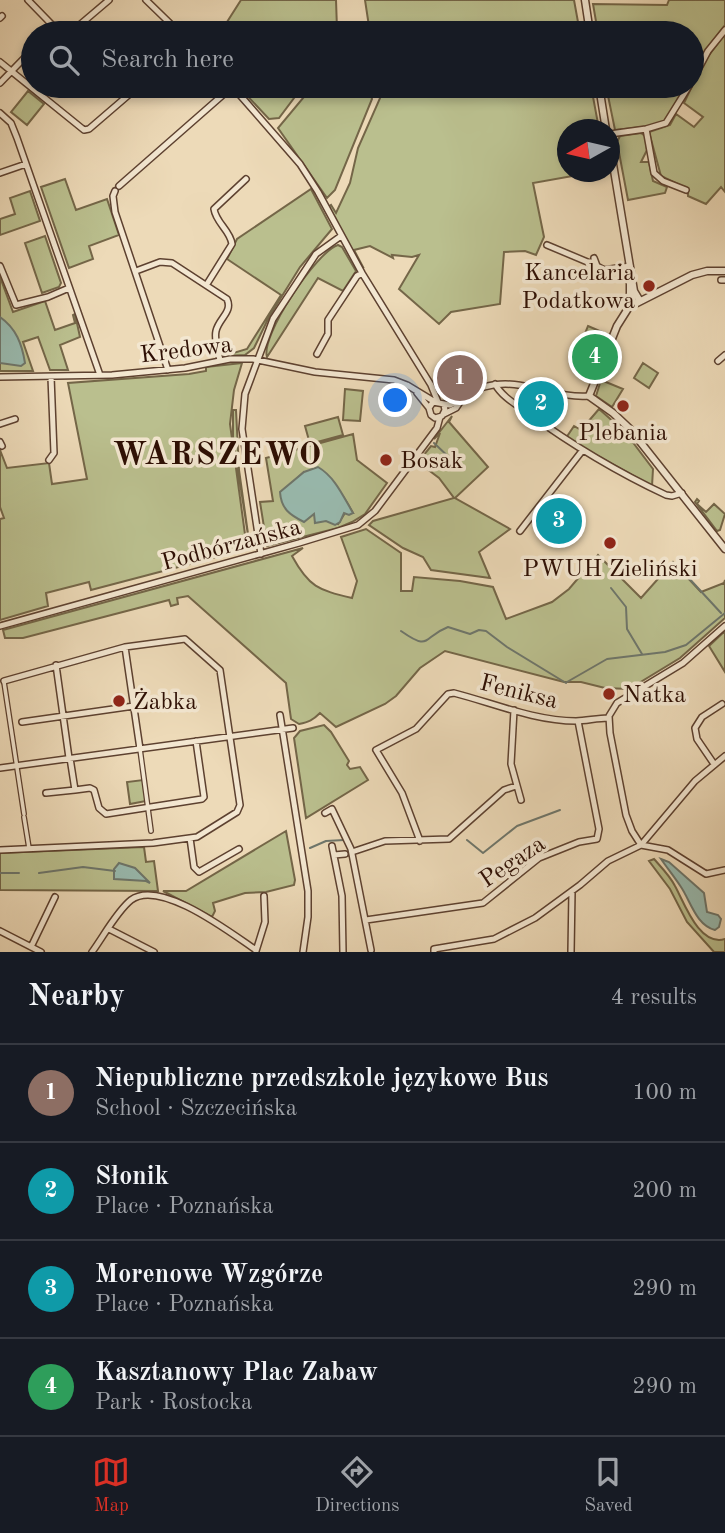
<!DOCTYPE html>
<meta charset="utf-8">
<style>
:root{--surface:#171b24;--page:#20242c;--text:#f1f3f6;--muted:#9ea1a6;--line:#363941;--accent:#d93025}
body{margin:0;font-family:"Old Standard TT",serif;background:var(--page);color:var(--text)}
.compass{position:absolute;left:557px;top:119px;width:63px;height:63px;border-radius:50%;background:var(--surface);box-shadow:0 4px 10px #0003;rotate:262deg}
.you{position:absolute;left:396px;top:401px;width:24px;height:24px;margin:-18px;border:5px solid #fff;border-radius:50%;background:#1a73e8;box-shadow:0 0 0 10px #1a73e833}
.badge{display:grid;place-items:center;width:46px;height:46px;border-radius:50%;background:var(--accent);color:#fff;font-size:23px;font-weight:700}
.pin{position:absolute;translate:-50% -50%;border:4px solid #fff;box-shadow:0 2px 7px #0006}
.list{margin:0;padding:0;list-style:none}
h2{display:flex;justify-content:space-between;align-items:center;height:91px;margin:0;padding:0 28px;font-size:30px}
h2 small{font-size:23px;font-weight:400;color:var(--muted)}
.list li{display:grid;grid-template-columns:46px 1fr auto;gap:21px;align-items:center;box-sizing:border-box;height:98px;padding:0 28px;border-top:2px solid var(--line)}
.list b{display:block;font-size:26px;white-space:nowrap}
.list p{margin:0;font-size:23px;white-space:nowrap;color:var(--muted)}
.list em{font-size:23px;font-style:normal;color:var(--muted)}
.icon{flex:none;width:38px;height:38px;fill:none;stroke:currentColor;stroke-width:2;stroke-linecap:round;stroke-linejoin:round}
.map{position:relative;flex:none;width:725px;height:952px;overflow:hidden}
.search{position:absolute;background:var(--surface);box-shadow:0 4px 10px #0003;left:21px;right:21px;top:21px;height:77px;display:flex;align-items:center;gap:18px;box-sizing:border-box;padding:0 24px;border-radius:38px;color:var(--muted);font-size:26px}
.sheet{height:483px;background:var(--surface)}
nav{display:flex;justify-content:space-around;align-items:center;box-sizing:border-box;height:98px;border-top:2px solid var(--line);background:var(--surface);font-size:19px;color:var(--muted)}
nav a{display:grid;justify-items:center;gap:4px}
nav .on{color:var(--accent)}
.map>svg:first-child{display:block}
.green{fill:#babf8e;stroke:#746648;stroke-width:2;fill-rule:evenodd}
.water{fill:#99bbb0;stroke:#6e766b;stroke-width:2}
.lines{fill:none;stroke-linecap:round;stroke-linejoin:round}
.stream{stroke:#6e766b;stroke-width:2}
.pedestrian-casing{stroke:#5d4130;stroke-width:6}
.minor-casing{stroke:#5d4130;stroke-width:8}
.tertiary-casing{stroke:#5d4130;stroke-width:9}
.pedestrian{stroke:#f3e7d1;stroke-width:3.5}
.minor{stroke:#f3e7d1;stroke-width:5}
.tertiary{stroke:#f3e7d1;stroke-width:6}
.poi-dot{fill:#8f2418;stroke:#f3e7d1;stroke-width:2.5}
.labels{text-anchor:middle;stroke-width:7;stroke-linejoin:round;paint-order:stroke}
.poi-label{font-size:24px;fill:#2d0e03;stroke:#f3e7d1;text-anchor:start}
.street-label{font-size:24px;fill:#2d0e03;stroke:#f3e7d1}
.district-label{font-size:32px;font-weight:bold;letter-spacing:2px;fill:#2d0e03;stroke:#f3e7d1}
</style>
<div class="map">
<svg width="725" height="952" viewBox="0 0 725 952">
<rect width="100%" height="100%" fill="#eddab8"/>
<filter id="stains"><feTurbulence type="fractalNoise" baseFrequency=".00286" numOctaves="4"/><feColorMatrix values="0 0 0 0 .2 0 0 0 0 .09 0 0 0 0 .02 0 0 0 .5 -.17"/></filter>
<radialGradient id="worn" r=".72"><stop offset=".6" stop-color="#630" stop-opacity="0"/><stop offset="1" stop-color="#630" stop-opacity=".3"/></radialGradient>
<!-- green -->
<path class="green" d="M241,0H336L337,29L335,33H220Z
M365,0H574L580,33H370Z
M669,0H725V25L694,66L696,67L692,76V33H598L593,4L667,5Z
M725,34V192L721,187L706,204L688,196V189L661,176L649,132L670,125L676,114L694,127L703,117L684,103L703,63Z
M238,86H303L279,118L269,119Z
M313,86H368L372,99L335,190L327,198L278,128Z
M379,86H591L599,129L568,130V172H595L533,183L544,237L536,255L525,251L504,252L500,304L451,312L439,324L399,289L419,255L412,257L392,255L393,258L370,246L354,250L363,267H360L328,207L331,205L336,213L350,183L358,148L381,96Z
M606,86H687L665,121L651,126L615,130Z
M28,91L44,104L27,125L11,112Z
M641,133L645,136L647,150L641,162H649L653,181L667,187L665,193L628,200L617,142L620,136Z
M65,179L76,210L107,199L119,235L89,246L93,259L69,268L41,187Z
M311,189L332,229L300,267L269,317L254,348L245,355L224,356L222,352L227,355L247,349L281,295L227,259L237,239Z
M30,191L40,221L0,235V219L15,214L10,198Z
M45,236L61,283L59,287L42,293L25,243Z
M338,245L342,247L356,271L343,291L318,278L267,357C260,336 317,251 338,245Z
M0,277L13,312L45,301L55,330L75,323L73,315L75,314L80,337L60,345L68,370H50L38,337L23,342L33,371H0Z
M588,326L609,335L605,346L594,343L593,346L603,350L596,368L578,360L584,344L594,346L582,341Z
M242,363L234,390L230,424L247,549L91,590L89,582L46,593L48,606L0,620V519L4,518L0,507V450L7,468L49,463L52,484L87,479L68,383L189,374L206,371V367Z
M643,363L658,373L649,388L634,378Z
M601,380L623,389L612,407L596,396Z
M345,389L363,391L360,421L343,420Z
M599,409L625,432L653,469L652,486L566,438L574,426L581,430Z
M233,410H236L239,470L250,548L233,437Z
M452,416L449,422L488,467L455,498L510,529L479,552L490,578L431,570L423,557L403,548L369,525L373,521L454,498L439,478L418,462L431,446L435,447L440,433L434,439Z
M338,417L343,435L310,444L305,426Z
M353,434L357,460L387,483L365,514L352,522L338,528L267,546L260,502L273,501L266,458ZM304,472C336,485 336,482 353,513H345L338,524L326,520L315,522L316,515L288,487Z
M697,499L699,501L697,504L706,512L714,504L725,514L720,530L717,531L695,502Z
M366,529L401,553V591H412L414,577L460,581L493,587L506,619L552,602L569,589L598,555L641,598L673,562L701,592L724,583L725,580V618L680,658L629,689L605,688L581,682H564L445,651L420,668L396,696L385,704L336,727L320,713C313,720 309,722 299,724L291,719L286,683L188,596L177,598L178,604L171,606L169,600L23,638H5L3,630L303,548L292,556C309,587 318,590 352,598L357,581L341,537Z
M725,631V672L709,646Z
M324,725L331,732L349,761L347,765L350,769L360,767L368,780L306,818L294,738L300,731Z
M143,780L146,801L130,804L127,782Z
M286,831L295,880L294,885L266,892L245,893L213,903L215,911L212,917L163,891H186Z
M144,847L146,862L154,861L158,891L0,890V853Z
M654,859C661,867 670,876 675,886C684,902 699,947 725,939V952H714L687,922L670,889L649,861Z"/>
<!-- water -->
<path class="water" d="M0,317C16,328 22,344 25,363L21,366L0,363Z
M318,467C335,477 343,496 353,513L349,515L344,513L340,522L335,525L326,521L315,523L314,514L304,522C290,515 281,509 280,492L304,472Z
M661,859L669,862L704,893L707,912L718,915L721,919L719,927L715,930C696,925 691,902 681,887C675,878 668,869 661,859Z
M119,863L135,868L150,883L146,881L114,879V869Z"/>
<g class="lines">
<!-- stream -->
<path class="stream" d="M434,443L454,462
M268,544L280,540L291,527
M686,575L721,613
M611,588L626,607L627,629L642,654
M401,631C431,652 422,637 448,627L470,634L479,630L486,631L507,647L566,683
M567,682L607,659L665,652L686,645L725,613
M467,840L483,853L517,826L560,810
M310,848L326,841L344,840
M0,873H19
M39,873L83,867L115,871"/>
<defs>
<path id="pedestrian" d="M4,682L24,814
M140,749L151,831
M24,817L29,848"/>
<path id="minor" d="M28,0L60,33
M146,0L180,33
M0,18L2,16
M64,33L76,28L109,0
M0,62L84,130L89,129L139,86
M692,81L708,51L725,30
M0,83L33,49
M232,86L300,164L318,192L362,273L431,385L438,402
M0,113L11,123L17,138L100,375
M646,129L654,173L663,181L686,190
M610,134L646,129L666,123L689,86
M0,173L26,164
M119,186L233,86
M115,191L113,196L115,212L168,370
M547,245L597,266
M594,258L597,266L604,270L630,266
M0,266L16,305L48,297L69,288
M136,271L160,262L172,263L227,299C233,312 219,318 216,331C214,340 218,351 220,360
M721,280H725
M207,284L232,244C230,230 216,223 214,209L246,179
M317,354L328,334V320L357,276L362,273
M718,361L725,355
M0,377L112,375L185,368L230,359H253L315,372L394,380L407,385L435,402
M495,384C502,397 517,405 528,413C572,445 617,472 666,495L672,496L682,493
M417,393L429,408
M444,405L445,410L442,416L435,418L431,415L429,408L433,402L450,405C462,400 471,391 484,387C521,376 553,399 589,396
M444,414L456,408L460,402
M0,424L15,419
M0,442L2,446
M49,460L54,453L51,377
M520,531L582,451
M261,554L242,429L245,394L273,319L316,254L341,236
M0,626L299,543L358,525L375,511L437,428L440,417
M125,647L140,749
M56,665L69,758
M514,710L511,764L521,800
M280,715L308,891V917L303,952
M22,722L134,706
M714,764L697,739L695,728L702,717L722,704
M0,768L293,728
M75,790L90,788L94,790L99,808L106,814L202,799L204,797L196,741
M46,793L75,790L70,758
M325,813L332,809L351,849L371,950
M190,838L194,867L199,872L239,849
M420,841L402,793L376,750L416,729L448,694L454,693C493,703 535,721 576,721C586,721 597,718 608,718
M641,845L632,831L626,815L610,733L609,716L617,703L683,663L725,626
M641,845L668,850L706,874L725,870
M332,846L342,896L343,952
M0,850L153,843L197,837L237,812L240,805L220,670L185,639L125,647L4,681
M352,852L385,841L449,839L504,790L516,786
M334,855L345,854
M366,920L483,903L539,858L579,842L597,839L599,829L578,721
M109,929L154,952
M0,931L41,952
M31,947L55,897
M256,951L265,922L264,896
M92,952C103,937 117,911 131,900C160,878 232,934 256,950
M434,952V949L494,939L535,918L580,885L608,861L641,845L695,781L725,756
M571,952L572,891"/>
<path id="tertiary" d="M585,0L590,33
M599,86L606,130
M610,146L634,291L640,301
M725,271H707L692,275L629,307L617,326L589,396L613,413L630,429L725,549
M630,282V295L634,304"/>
</defs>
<!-- pedestrian casing -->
<use href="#pedestrian" class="pedestrian-casing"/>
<!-- minor casing -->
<use href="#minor" class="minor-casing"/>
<!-- tertiary casing -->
<use href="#tertiary" class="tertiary-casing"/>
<!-- pedestrian -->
<use href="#pedestrian" class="pedestrian"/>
<!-- minor -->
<use href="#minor" class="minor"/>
<!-- tertiary -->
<use href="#tertiary" class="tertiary"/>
</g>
<!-- markers -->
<g class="poi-dot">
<circle cx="649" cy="286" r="7"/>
<circle cx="623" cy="406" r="7"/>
<circle cx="386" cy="460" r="7"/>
<circle cx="610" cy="543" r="7"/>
<circle cx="609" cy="694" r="7"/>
<circle cx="119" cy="701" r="7"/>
</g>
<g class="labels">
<!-- poi labels -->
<g class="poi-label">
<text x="635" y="280" text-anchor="end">Kancelaria<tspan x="635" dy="28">Podatkowa</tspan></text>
<text x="623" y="440" text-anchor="middle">Plebania</text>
<text x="400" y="468">Bosak</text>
<text x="610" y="576" text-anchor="middle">PWUH Zieliński</text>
<text x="623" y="702">Natka</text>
<text x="133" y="709">Żabka</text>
</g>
<!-- street labels -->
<g class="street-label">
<text transform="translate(186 349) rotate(-7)" y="8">Kredowa</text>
<text transform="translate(231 544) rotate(-15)" y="8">Podbórzańska</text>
<text transform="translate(519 691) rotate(14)" y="8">Feniksa</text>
<text transform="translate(512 861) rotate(-34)" y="8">Pegaza</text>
</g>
<!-- district labels -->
<g class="district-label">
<text x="218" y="464">WARSZEWO</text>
</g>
</g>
<rect width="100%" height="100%" filter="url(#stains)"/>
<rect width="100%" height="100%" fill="url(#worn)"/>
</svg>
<svg class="compass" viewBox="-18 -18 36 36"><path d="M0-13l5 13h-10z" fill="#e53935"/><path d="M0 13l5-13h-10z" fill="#9ea1a6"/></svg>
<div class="you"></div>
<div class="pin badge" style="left:460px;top:378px;background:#8d6e63">1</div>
<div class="pin badge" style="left:541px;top:404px;background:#0f9aa8">2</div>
<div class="pin badge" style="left:559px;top:521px;background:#0f9aa8">3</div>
<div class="pin badge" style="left:595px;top:357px;background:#2e9e5b">4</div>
<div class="search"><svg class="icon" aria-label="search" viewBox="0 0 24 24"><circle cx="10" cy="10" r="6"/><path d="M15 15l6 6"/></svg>Search here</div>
</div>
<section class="sheet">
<h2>Nearby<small>4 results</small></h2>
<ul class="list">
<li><span class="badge" style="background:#8d6e63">1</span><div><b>Niepubliczne przedszkole językowe Bus</b><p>School · Szczecińska</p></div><em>100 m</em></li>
<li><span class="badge" style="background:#0f9aa8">2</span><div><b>Słonik</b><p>Place · Poznańska</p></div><em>200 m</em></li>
<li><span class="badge" style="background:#0f9aa8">3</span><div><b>Morenowe Wzgórze</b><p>Place · Poznańska</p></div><em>290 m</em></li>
<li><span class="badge" style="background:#2e9e5b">4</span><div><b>Kasztanowy Plac Zabaw</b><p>Park · Rostocka</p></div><em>290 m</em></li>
</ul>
</section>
<nav>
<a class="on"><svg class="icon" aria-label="map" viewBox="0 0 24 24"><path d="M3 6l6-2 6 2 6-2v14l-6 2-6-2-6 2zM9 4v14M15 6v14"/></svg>Map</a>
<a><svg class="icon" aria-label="directions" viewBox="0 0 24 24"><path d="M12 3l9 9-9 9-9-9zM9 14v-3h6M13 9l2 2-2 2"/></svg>Directions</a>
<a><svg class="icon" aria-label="saved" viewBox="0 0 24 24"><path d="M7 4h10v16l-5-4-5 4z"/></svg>Saved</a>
</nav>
